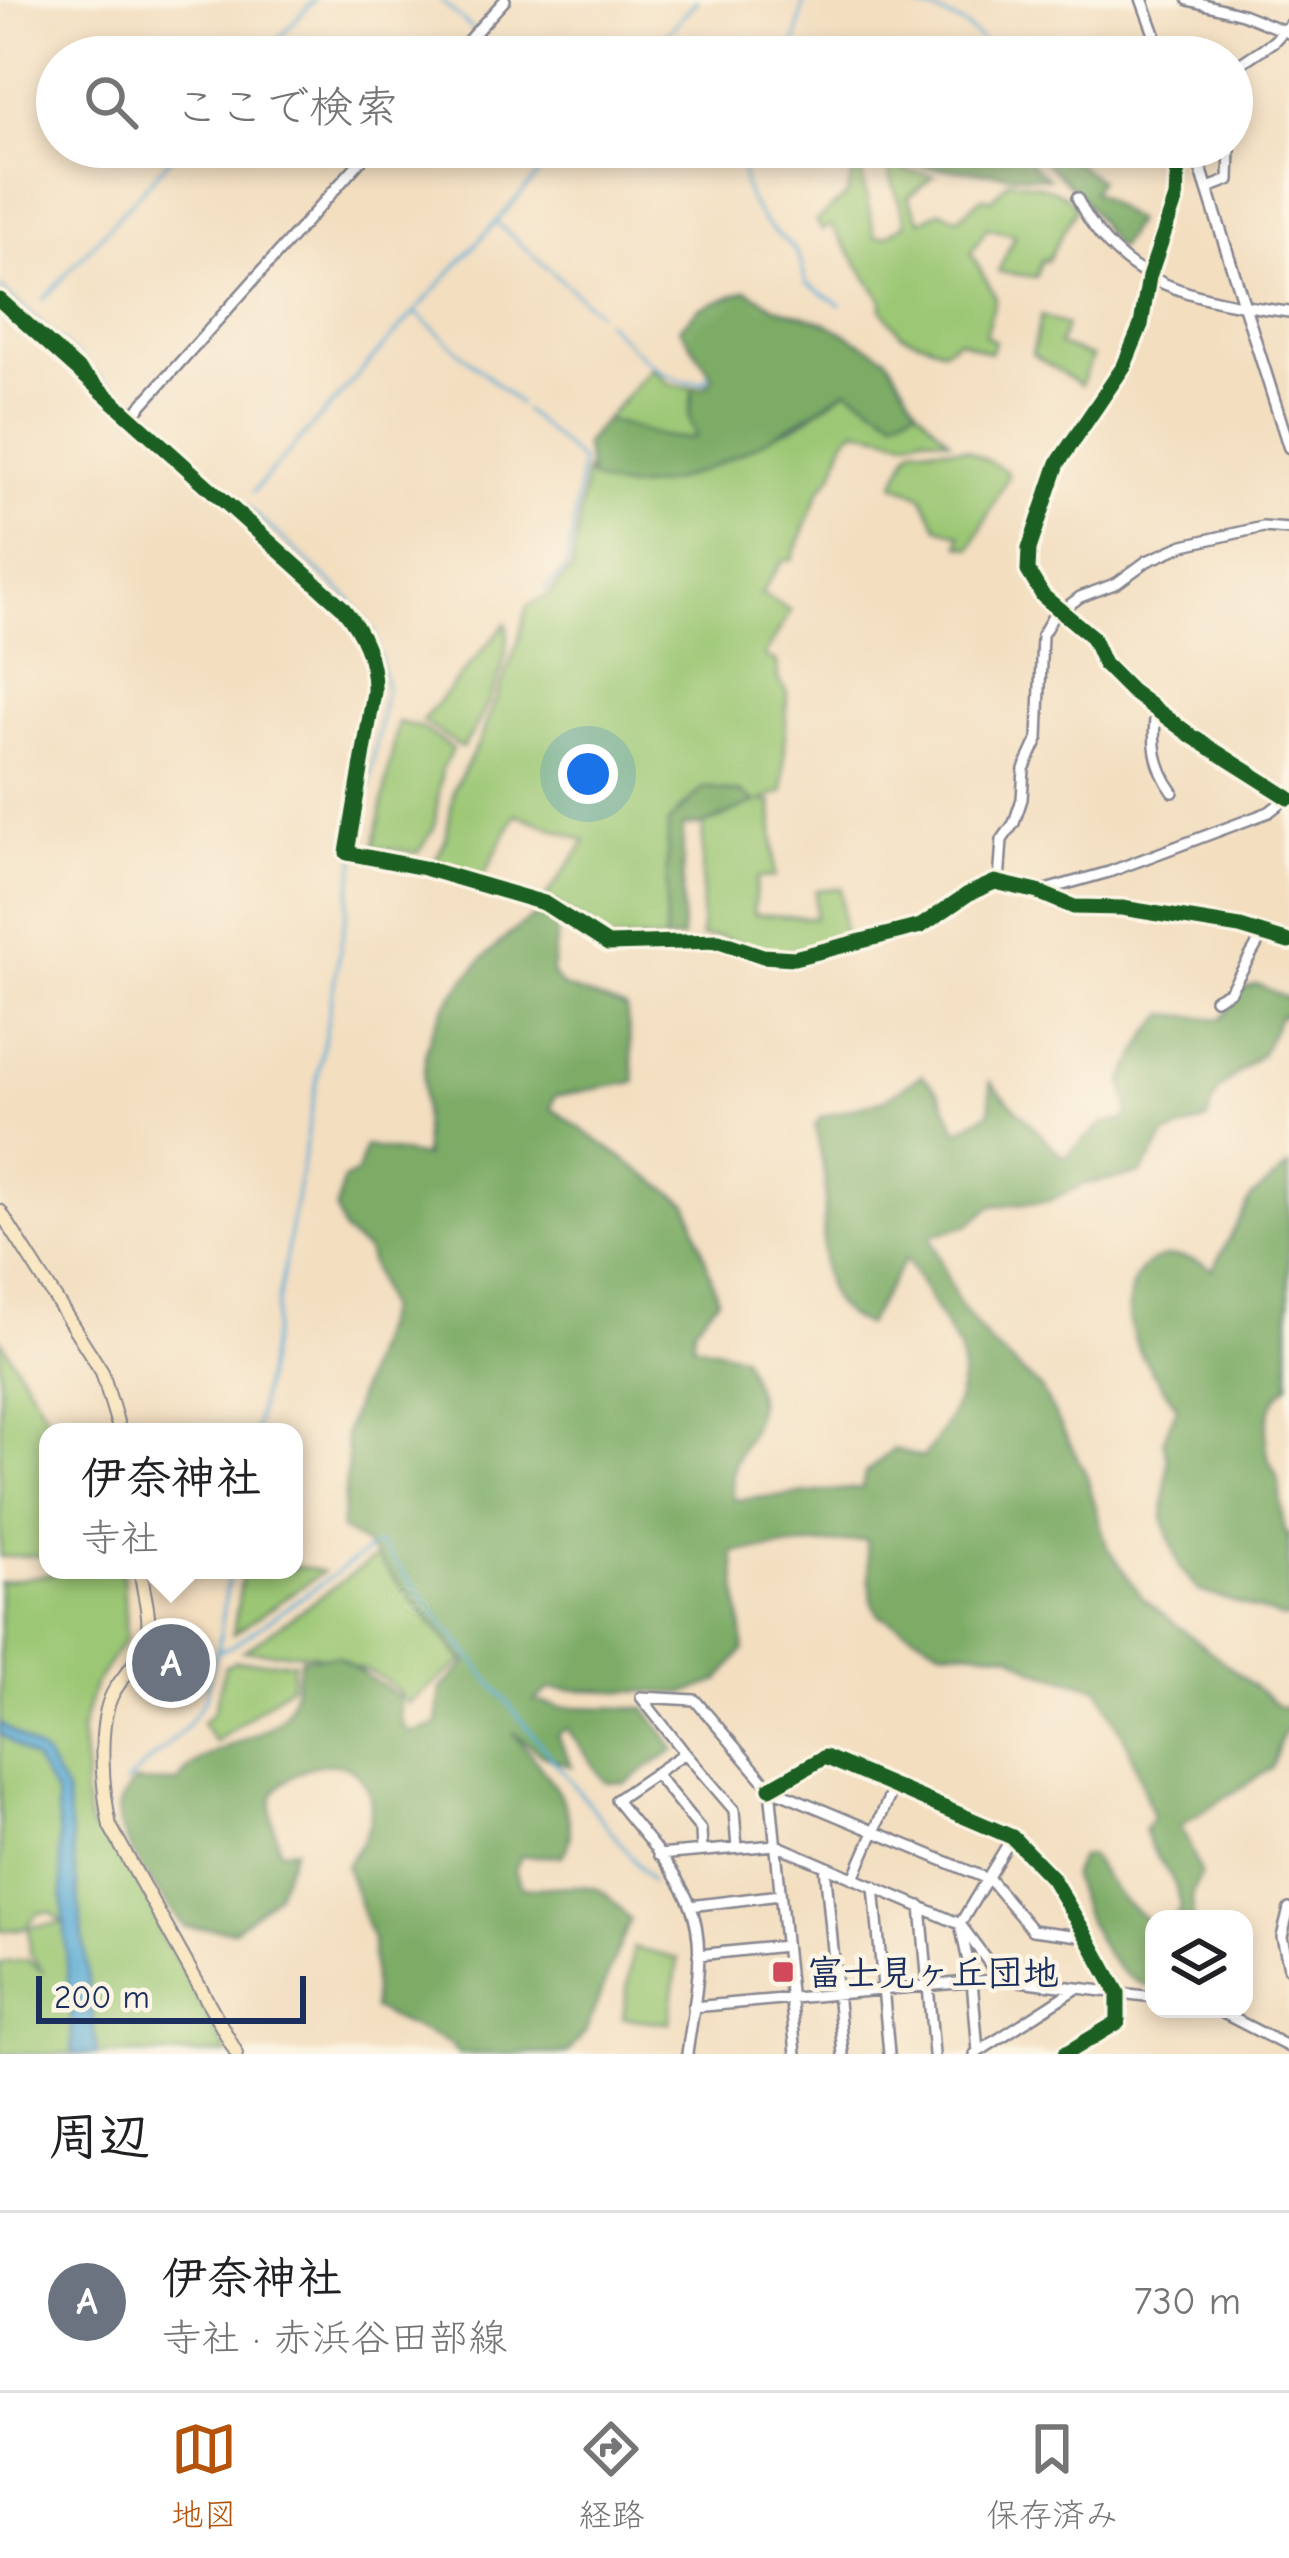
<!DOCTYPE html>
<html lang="ja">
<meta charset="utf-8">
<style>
:root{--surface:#fff;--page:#f2f2f2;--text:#202124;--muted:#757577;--line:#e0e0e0;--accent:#b45309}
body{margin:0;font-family:"Comic Neue","Klee One",sans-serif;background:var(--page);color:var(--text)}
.controls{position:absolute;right:36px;bottom:36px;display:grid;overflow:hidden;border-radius:24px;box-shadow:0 6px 18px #0003}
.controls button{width:108px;height:108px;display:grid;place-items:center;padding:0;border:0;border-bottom:3px solid var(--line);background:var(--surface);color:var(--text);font:60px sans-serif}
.scale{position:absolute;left:36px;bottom:30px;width:270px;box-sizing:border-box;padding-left:12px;border:6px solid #1b2f5e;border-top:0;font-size:33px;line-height:42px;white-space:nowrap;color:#1b2f5e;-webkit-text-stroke:9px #fcf5e5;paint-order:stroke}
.you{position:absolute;left:588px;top:774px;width:42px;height:42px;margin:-30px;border:9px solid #fff;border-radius:50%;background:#1a73e8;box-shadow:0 0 0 18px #1a73e833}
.badge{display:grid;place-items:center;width:78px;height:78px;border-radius:50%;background:var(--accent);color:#fff;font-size:39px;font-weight:700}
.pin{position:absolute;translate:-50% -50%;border:6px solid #fff;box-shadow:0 3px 12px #0006}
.popup{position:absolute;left:39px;top:1423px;width:264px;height:156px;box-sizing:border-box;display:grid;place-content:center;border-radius:24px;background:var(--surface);filter:drop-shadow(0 3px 9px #0005);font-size:39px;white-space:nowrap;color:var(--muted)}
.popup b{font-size:45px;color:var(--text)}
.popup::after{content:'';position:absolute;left:50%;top:100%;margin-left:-24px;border:24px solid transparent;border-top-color:var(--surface)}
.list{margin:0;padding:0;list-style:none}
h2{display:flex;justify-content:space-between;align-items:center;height:156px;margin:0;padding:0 48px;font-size:51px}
h2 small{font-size:39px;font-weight:400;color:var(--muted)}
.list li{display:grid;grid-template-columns:78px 1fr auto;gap:36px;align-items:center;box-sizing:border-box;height:180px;padding:0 48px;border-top:3px solid var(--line)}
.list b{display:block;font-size:45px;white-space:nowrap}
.list p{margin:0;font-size:39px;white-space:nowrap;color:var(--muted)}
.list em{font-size:39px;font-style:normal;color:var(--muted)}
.icon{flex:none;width:66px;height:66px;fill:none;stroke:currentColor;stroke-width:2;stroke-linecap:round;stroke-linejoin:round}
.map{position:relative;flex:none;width:1289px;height:2054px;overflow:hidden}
.search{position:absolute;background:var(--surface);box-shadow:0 6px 18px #0003;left:36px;right:36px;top:36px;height:132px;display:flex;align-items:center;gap:30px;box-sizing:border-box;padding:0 42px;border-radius:66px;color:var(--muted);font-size:45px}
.sheet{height:336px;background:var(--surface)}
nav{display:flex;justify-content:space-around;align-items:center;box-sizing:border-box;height:168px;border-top:3px solid var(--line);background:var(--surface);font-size:33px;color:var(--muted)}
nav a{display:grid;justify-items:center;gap:6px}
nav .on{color:var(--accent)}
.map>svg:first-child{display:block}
.green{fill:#9cc774;stroke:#5c7b69;stroke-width:3}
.forest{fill:#7dac66;stroke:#4c6e62;stroke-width:3}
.water{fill:#5aacd5;stroke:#3a6e9a;stroke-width:3}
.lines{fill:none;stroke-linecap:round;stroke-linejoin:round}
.stream{stroke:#5aacd5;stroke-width:3}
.minor-casing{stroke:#87868f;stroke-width:14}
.tertiary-casing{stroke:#87868f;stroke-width:15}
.secondary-casing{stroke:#87868f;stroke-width:16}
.minor{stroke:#fff;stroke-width:9}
.tertiary{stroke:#fff;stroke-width:10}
.secondary{stroke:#fae7c3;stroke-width:12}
.cycleway-casing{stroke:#fcf5e5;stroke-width:22}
.cycleway{stroke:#1b5e20;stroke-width:15}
.poi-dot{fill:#d1495b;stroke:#fcf5e5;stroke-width:4.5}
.labels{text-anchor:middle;stroke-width:9;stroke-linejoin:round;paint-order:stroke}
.poi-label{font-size:36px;font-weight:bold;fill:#1b2f5e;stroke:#fcf5e5;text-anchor:start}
</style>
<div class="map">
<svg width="1289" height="2054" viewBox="0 0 1289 2054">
<rect width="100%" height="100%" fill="#fcf5e5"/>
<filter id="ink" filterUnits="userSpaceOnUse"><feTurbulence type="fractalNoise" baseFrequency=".00833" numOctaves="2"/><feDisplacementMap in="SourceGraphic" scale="24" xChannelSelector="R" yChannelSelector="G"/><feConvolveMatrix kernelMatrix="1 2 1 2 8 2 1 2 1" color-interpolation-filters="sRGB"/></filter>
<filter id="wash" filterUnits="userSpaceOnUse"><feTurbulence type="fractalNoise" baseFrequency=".004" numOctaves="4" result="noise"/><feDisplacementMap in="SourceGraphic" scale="48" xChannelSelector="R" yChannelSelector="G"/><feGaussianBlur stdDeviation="2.7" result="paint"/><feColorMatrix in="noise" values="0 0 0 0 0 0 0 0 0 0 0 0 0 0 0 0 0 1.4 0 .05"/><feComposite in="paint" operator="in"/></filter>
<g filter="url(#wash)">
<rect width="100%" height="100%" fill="#f3dec0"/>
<!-- green -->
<path class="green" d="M860,147H871L862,176L875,237L887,236L906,223L887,166L934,176L908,197L920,221L941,211L958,218L983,197L992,200L1009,180C1034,186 1062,185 1076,208L1047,261L1042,259L1036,277L998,272L1015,235L987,228L971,253L996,298L985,335L995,341L990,353L959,340L943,349L901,334L882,310V300L831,225L822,230L816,221L847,195Z
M1041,316L1066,325L1059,345L1092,357L1081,385L1032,354Z
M651,368L670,384L693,388L689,417L697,437C665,443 636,427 605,420Z
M848,389L895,418L917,407L949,440L923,435L906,440L856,429L846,438L833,474L820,490L792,560H783L761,594L791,611L764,656L777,662L778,679L787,693L783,792L760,801L772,802L775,877L757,878L753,914L815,918L816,890L841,888L844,941L774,954L720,937H701L703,825L722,818L742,793L705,787L678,811L665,940H612L545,898L586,841L516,814L482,879L433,865L446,839L454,789L479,742L518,642L527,606L549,595L572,569L586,471L591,478L793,428Z
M916,446L966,449L1006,471L1008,476L971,548L959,545L961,535L938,527L922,496L894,484L910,450Z
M506,623C516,653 481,723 462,748L422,721Z
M398,722L422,728L453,749L442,768L434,828L418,853L374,847Z
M0,1339L49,1419L52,1432H48V1555L0,1557Z
M376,1557L463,1661L408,1704C393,1682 361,1659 335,1669L314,1654L244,1651Z
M294,1565L323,1572L233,1634L243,1570H294Z
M76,1570H120L123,1576L126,1638L94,1685L81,1731L86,1777L84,1792L91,1830H109L154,1911L163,1941L179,1961L228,2054H0V1963L28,1960L44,1973L30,1953L29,1927L63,1923L51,1912L38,1913L26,1928L0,1931V1582Z
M235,1661L294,1662L291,1685L215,1742L202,1723L214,1711L225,1666Z
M633,1948L678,1959L669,2023L623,2018Z"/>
<!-- forest -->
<path class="forest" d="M880,147H1022L1034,167L1048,178L928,167L879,153Z
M1032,147H1054L1099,180L1092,191L1135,221L1118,249C1103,232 1094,212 1079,195C1064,178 1046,166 1032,147Z
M747,290L775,307L824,322L887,357L917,407L895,418L847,389C796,425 652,517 591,478L584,445L605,420C636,426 665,443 696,437L689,418L693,388L707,386L713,377L680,328L698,309Z
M705,787L743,794L756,802L703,825L683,826L682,939L665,940L668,823Z
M535,916L558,924L552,973L561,986L626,1008L635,1082L555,1096L551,1108L688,1204L718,1299L694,1327L693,1344L742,1356C747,1370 757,1386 757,1401C756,1446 725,1448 734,1500L862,1488L865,1473L894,1449L923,1458C946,1427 970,1393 960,1352L906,1258L866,1325C804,1303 828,1234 825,1183C824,1164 819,1144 815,1126L821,1117L883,1100L922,1075L939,1092L958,1131L990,1112V1082L1064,1158L1104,1123L1124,1120L1129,1113L1123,1080L1149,1033L1166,1014L1222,1019L1242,989L1257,984L1289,999V1017L1280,1015L1262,1053L1218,1090L1207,1120L1166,1135L1141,1174L1085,1184L1049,1201L992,1206L969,1225L930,1236L958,1302L990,1343L1041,1389L1086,1474L1107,1547L1143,1598L1280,1707H1289V1730L1282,1735L1272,1768L1181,1825L1201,1873L1192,1893L1193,1919H1173L1181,1907C1175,1869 1153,1862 1144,1829L1153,1817L1129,1747L1099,1688L1035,1670L1011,1654L941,1648L879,1615L872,1602L866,1540L733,1552L744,1649L719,1681L685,1693L549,1689L535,1701L561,1707L645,1708L675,1749L626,1783L605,1782L567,1728L557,1735L572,1766L542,1755L513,1732C536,1763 590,1815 562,1856H521L515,1870L521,1887C545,1891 579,1880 601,1891C611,1896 622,1912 630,1920L585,2032L567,2054H458L450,2044L373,2009L372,1940L346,1866C352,1856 361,1845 366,1833C386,1783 344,1743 295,1775C287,1780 278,1785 274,1794C267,1811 276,1833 280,1850L295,1849L276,1895L234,1930L184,1927C166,1902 121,1846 118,1817C117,1802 125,1793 134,1782L178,1783C200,1741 272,1745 290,1704C296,1690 298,1672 301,1658L337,1656L399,1697L401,1720L409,1733L437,1725L441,1688L467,1663L365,1544L341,1529L348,1461L345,1435L386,1309L367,1251L344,1233L336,1210L343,1180L357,1173L365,1146L424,1157C424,1123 421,1086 426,1053C434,1003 494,942 535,916Z
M1289,1166V1384C1267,1401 1263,1430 1268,1456C1270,1466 1278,1474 1279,1484C1281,1500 1281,1516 1285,1533L1289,1534V1618H1283L1199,1591L1180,1568L1163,1518L1168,1461L1163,1441L1177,1407C1165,1389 1149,1370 1139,1350C1110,1289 1146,1230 1213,1269L1251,1198Z
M1089,1855L1121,1899L1154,1925V1987C1106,1979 1086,1919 1072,1877L1080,1856Z"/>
<!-- water -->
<path class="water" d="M0,1723L45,1756L66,1793L97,2054H73L56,1796L34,1760L0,1733Z"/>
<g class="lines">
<!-- stream -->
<path class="stream" d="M440,0L472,29
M881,0C928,10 966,13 994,57
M479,36L503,57
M662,43L678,57
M262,57L314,0
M647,57L697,0
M793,57L804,0
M742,147C739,182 750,212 777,234C785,241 792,246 798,255C803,264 803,274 806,283L840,305
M497,223L597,312
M0,287L133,406
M43,300L181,147
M416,313L519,404
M605,321C634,347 664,389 706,381L708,374
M524,410L581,461C582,469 569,562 566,568C562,576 552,583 545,589
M140,412L348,597L374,633L386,688L255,1432
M253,492L563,147
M218,1651L232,1646L379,1543L651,1881
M125,1784L186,1727L206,1698L210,1671L218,1651L229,1570"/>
</g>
</g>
<g filter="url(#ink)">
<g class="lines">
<defs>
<path id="minor" d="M1188,0L1242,14L1289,33
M453,57L505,0
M1232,69L1274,41L1289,25
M1179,147L1176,198L1149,277L1141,325L1124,366L1058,463L1029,549L1028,571L1043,596L1092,637L1104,664L1131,691L1193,737L1289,798
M1208,188L1229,180L1230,147
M1077,198C1120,288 1199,300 1289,312
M0,300L342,607C363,632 375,659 374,692L347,853L424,868L544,903L608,944L719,941L763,956L794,958L921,926L968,894L995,882L1038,892L1074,907L1122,908L1240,927L1289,942
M131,417L373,147
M1156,710C1152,741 1154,766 1173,792
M999,882L1002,840L1014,823L1022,799L1024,769L1038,739L1042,635L1052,618L1080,597L1117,583L1147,561L1184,545L1263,527L1289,529
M1038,892L1109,872L1269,812L1287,798
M1215,999L1230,991L1263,934
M641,1697L695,1700L770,1788L990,1880L1032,1930L1087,1937
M641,1697L685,1753L616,1800C641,1832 672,1865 689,1902C709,1948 693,2007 687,2054
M685,1753L734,1810L737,1848
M655,1773L701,1830L702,1851
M770,1788L825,1757L1012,1837L1052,1878L1087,1937L1118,1993V2022L1065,2054
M770,1788L796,2054
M658,1855L776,1845L960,1924L972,1980L978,2052
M825,1866L843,2054
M854,1878L894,1786
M874,1886L889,2054
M690,1906L780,1895
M921,1906L934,2054
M1289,1909L1282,1937L1289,1968
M698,1955L785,1946
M1001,1979L960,1924L1012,1837
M693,2007L1001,1979L1154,1997
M1215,2009L1289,2047
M975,2054L1076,1989"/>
<path id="tertiary" d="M1142,0L1163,57
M1194,147L1289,447"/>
<path id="secondary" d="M0,1211L102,1372L120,1432
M141,1570C142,1592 152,1615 147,1636C142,1660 124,1673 113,1693C96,1725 103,1791 110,1826L237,2054"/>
</defs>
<!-- minor casing -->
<use href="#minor" class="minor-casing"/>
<!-- tertiary casing -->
<use href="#tertiary" class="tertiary-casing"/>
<!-- secondary casing -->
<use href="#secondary" class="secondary-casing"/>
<!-- minor -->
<use href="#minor" class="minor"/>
<!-- tertiary -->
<use href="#tertiary" class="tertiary"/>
<!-- secondary -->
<use href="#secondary" class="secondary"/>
<defs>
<path id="cycleway" d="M1179,147L1176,198L1149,277L1141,325L1124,366L1058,463L1029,549L1028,571L1043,596L1092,637L1104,664L1131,691L1193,737L1289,798
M0,300L342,607C363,632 375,659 374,692L347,853L424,868L544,903L608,944L719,941L763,956L794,958L921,926L968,894L995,882L1038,892L1074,907L1122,908L1240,927L1289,942
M770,1788L825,1757L1012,1837L1052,1878L1087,1937L1118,1993V2022L1065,2054"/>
</defs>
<!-- cycleway casing -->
<use href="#cycleway" class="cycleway-casing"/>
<!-- cycleway -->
<use href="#cycleway" class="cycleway"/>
</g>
</g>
<!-- markers -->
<rect class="poi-dot" x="771" y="1960" width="24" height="24" rx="6"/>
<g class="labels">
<!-- poi labels -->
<g class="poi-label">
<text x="807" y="1985">富士見ヶ丘団地</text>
</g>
</g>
</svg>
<div class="controls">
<button><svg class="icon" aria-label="layers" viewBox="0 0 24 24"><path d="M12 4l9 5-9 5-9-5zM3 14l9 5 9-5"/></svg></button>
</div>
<div class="scale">200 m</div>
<div class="you"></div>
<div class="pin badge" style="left:171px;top:1663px;background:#6b7280">A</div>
<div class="popup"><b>伊奈神社</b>寺社</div>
<div class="search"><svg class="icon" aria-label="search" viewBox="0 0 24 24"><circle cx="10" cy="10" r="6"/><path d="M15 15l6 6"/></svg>ここで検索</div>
</div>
<section class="sheet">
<h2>周辺<small></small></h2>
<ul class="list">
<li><span class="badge" style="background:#6b7280">A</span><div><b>伊奈神社</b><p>寺社 · 赤浜谷田部線</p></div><em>730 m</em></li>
</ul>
</section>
<nav>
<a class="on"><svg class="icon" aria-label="map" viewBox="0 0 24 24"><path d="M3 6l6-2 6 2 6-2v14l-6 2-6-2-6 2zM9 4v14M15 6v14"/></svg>地図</a>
<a><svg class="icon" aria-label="directions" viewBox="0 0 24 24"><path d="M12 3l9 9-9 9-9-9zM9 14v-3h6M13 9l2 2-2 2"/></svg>経路</a>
<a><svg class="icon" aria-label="saved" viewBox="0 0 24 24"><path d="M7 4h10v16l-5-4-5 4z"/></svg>保存済み</a>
</nav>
